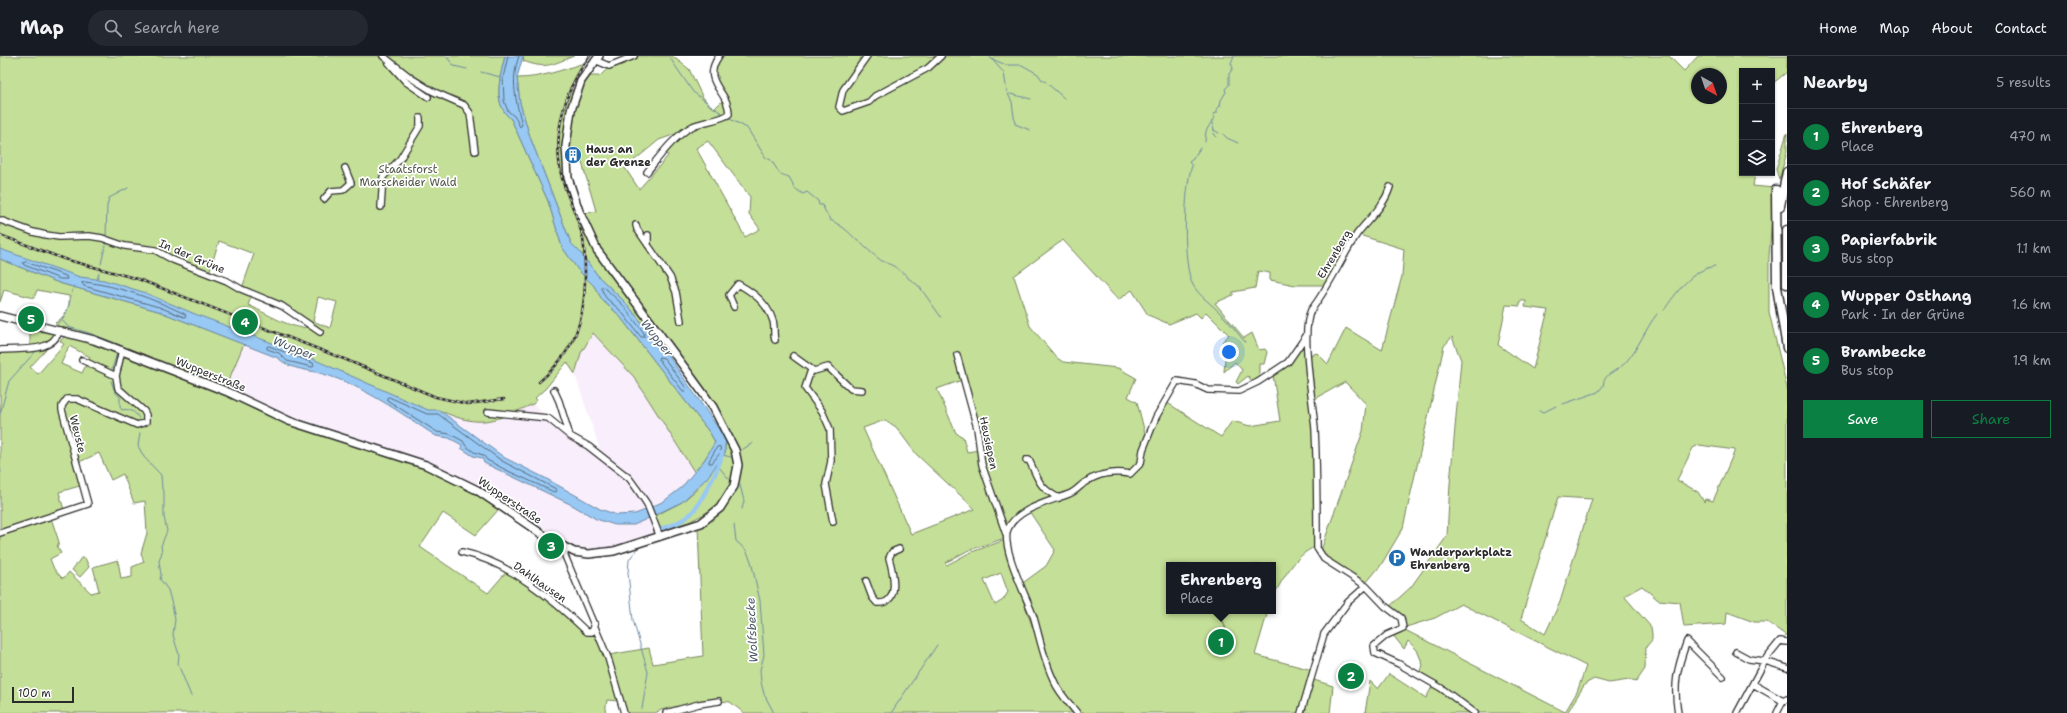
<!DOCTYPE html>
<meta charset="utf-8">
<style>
:root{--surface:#171b24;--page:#242831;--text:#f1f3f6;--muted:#9ea1a6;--line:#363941;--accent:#0b8043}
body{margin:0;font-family:"Shantell Sans",sans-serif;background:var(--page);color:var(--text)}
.controls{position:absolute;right:12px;top:12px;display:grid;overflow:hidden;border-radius:0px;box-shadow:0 1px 3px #0004}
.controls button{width:36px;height:36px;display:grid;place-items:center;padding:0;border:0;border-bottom:1px solid var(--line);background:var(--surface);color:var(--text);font:20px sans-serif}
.compass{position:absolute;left:1691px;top:12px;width:36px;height:36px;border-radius:50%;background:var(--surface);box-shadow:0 1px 3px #0004;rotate:140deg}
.scale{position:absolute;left:12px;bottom:10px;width:62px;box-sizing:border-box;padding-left:4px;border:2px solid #2b2b2b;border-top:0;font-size:11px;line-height:14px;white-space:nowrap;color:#2b2b2b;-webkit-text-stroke:3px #fff;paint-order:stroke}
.you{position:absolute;left:1229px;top:296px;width:14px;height:14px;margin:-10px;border:3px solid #fff;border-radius:50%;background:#1a73e8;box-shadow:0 0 0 6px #1a73e833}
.badge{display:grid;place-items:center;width:26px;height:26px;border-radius:50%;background:var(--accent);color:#fff;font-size:13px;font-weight:700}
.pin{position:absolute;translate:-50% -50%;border:2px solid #fff;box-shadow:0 1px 4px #0006}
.popup{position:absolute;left:1166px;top:506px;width:110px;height:52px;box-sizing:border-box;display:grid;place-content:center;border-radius:0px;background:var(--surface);filter:drop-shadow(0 1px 3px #0005);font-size:13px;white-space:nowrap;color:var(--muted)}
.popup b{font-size:15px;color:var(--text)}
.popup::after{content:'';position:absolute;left:50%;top:100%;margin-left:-8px;border:8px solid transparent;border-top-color:var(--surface)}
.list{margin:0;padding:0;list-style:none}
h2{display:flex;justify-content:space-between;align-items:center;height:52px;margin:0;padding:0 16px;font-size:17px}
h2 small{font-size:13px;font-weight:400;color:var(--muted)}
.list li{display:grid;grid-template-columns:26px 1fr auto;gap:12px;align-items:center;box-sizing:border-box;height:56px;padding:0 16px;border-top:1px solid var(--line)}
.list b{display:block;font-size:15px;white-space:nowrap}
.list p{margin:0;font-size:13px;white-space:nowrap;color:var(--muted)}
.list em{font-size:13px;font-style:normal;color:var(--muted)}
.actions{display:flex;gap:8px;padding:12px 16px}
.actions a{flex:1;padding:9px 0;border:1px solid var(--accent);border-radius:0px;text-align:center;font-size:14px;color:var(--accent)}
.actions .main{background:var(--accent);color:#fff}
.icon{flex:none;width:22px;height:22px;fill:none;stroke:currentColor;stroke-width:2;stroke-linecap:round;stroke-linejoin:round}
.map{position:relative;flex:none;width:1787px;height:657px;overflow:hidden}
header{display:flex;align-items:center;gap:24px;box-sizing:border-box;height:56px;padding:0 20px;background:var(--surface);border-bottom:1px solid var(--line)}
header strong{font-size:19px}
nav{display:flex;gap:22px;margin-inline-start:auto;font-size:14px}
.search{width:280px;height:36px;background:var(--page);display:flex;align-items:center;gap:10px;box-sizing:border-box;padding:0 14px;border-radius:22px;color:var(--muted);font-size:15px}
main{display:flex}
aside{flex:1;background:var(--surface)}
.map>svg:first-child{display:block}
.built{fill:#f9eefb}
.green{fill:#c4df97;stroke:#788561;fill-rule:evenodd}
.water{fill:#98c8f4;stroke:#6c89a4}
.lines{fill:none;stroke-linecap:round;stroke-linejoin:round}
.shore{stroke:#576a7b;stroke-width:1}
.stream{stroke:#6c89a4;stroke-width:1}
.canal{stroke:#98c8f4;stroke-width:4.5}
.minor-casing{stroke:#2b2b2b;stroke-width:8}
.major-casing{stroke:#2b2b2b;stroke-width:10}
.highway-casing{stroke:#2b2b2b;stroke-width:11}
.minor{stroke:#fff;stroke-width:5.5}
.major{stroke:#fff;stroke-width:7}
.highway{stroke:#fff;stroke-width:8}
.rail-casing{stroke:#2b2b2b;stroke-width:2.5}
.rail{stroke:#fff;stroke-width:1;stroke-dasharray:3;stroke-linecap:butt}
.labels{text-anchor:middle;stroke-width:3.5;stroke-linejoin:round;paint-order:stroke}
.poi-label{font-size:11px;font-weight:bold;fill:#2b2b2b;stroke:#fff;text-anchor:start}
.park-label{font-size:11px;fill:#515846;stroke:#fff}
.street-label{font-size:11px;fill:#2b2b2b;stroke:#fff}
.water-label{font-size:12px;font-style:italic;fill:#4c5a67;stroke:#fff}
</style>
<header>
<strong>Map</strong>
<div class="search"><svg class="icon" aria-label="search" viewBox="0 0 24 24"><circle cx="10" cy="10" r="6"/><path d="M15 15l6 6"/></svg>Search here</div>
<nav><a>Home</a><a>Map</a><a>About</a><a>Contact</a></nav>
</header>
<main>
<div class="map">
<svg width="1787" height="657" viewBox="0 0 1787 657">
<rect width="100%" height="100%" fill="#fff"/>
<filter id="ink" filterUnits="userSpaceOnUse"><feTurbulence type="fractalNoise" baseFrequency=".025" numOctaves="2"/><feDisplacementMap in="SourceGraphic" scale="8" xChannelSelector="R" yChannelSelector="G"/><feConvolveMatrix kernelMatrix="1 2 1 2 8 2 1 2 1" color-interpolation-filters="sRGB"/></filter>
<g filter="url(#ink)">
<!-- built -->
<path class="built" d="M592,276L634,321L695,417L681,432L664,445L646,453L656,477L611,492L598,494H583L562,486L502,445L487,437L300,366L225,333L243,290L246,289L278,302L285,309L324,318L369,338L433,378L439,354L487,366L501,363L533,348L569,381L601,397L575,318L581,297Z"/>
<!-- green -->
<path class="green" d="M0,0H505C500,21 492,48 511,63L548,145L562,191L579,215L594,230L603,245L618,258L710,377L715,386L713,391L695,417L634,321L593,277L581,297L575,318L567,306L546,332L535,342L537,344L533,348C496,365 481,373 441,355L439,367L373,330L0,198ZM219,185L254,198L242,232L209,217ZM252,239L281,250L310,270C298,278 261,254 248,249ZM318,241L337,246L330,272L313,265Z
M524,0H574C552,8 547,14 523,5Z
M639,0H672L689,13L702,40L710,50L715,52L724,43L728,57L724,61L715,62L716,64L727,61L730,57L726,41L714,24H717L719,21L714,17C712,9 718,6 722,0H1669L1684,15L1698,0H1787V16L1772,28V15H1742V117L1755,118L1753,130L1774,132L1769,201V256L1787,332V580L1767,566H1754L1727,556L1726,568L1684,571L1680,546L1658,544L1642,530L1624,540L1651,571L1652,578V584L1646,591L1645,613L1636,626L1629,624L1609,627L1594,623L1585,628L1567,657H1478L1446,632L1420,618L1423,609L1417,594L1408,585L1404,593L1392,578L1405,574L1565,656L1577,636L1586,610L1461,548L1435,562L1406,571L1402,560L1389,551L1411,531L1447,480L1450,428L1461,304L1452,281L1444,290L1403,472L1381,509L1366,527L1324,502L1320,497L1363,375L1366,348L1345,326L1315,343L1310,299L1317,297L1328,308L1346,272L1382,294L1402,220L1404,193L1356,178L1325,229H1295L1270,224V217L1258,215L1255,232L1233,236V239L1215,247L1244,282L1252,277L1259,294L1265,293L1267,296L1264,308H1259V323L1254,328L1248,320L1238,328L1236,326L1242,314L1235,306L1224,316L1226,291L1222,286L1229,279L1206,256L1201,262L1196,257L1169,268L1148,259L1132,234L1118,244L1063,184L1014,220L1030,270L1057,302L1063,306L1118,312L1136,322L1128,341L1137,346L1146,381L1166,346L1221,381L1232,365L1250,370L1280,365L1273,319L1291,307L1302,289L1305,290L1316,409L1315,491C1296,498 1282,524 1273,541V509H1169V555H1219L1233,594L1220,555H1268L1255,599L1312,614L1313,615L1311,623L1333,630L1330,657H744L730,646L719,645L718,644L704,646V644L661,654L655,657H627L609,599L649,592L653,608L703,600L698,471L713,462L708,456L689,466L660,474L655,460L682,446L696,434L725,397V388L728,386L724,380L728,376L670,292L662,297L649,280V276L626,247L599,221L579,195L571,187L530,81L520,47L517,22C541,22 562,14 584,7L569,33L577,35L589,20H600L609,11ZM1697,18H1721V42H1697ZM684,75L665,95L668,100L639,133L625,112L659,84ZM708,85L750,141L749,158L760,173L745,181L696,92ZM568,93H578L596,155L583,158L570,121ZM1520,245H1526L1525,251L1548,254L1533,313L1498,289L1506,249L1520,250ZM962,324L977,374L979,394L967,396L963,381L956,377L937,333ZM885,364L896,371L916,398L975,453L911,478L863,372ZM1699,389L1735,394L1713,445L1705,443L1704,446L1698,436L1677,424L1693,392ZM1063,441L1029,455L1055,494L1046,510L1020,529L1036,562L1041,581H1036L1018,530L1005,484L969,497L947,509L945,507L967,495L1005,482C1004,459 1044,445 1063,441ZM1558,441L1592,443L1560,546L1545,578L1521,563ZM1001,517L1008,536L1003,544L995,549L984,524Z
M1787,77V96L1779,124L1776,113Z
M0,203L59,227L158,255L246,289L243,290L225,333L63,273L55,267C64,262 71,251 69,240L37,234L34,242L4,234L0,246Z
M30,273L53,278L55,283L44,287L30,290Z
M65,280L93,286L240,345L424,412L465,430L500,452L476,479L443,457L420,491L488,537L507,515L533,531L587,577L599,580L618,645L607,644L605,657H0V297L46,294L30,311L38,318L64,288L60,285ZM69,290L90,301L82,317L61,308ZM99,397L111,424L123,418L134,447L145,445L147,477L141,497L144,506L132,511V521L121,523L118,504L93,511L99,535L91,537L69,516L65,521L62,522L54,513L50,503L61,497L57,491L59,486L50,459L64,454L59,436L83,429L77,407Z
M81,502H85L89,511L80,521L72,514Z
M1389,618L1426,642L1433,629L1472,657H1365L1370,625L1378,633Z"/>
<!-- water -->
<path class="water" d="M505,0H523L517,22L520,47L530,81L571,187L579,195L599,221L626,247L649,276V280L662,297L665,295L728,386L725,388V397L707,422L682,446L634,469H615L596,463L572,449L484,407L482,402L473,400L461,392L462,389L449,382L436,380C400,357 364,330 323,318C307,313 290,314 278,302L158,255L59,227L0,203V193L80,221L104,224L143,236L195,258L304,299L428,354H439L505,402L545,422L600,453L617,459L635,458L643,455L664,445L681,432L705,403L715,386L710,377L618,258L603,245L594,230L578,214L562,191L548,145L511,63C492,48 500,21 505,0Z"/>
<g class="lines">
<!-- shore -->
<path class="shore" d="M508,0L503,22L504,45L508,55L515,61L520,71L522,69C516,45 510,24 519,0
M26,206L66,220L67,223H60L24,209L23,207Z
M85,226C120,230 153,243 185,258L186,260L184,261L159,251L84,230L82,227Z
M601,231H604L623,249L644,277V281H641L621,255L606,242Z
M269,290L313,307L314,310L312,311L287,305L279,297L267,293V291Z
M659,301L664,302L686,332L685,335H683L659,304Z
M389,341L427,358H438L502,405L556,433L557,435L554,436L506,414L487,404L483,399L474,396L466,390L463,385L450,378L437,376L387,344V342Z
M720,391L721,396L712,407H709V405L717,391Z"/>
<!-- stream -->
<path class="stream" d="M446,0L454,10L467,13
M989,0L1004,17L1007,36L1012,46L1015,68L1030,74
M670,2L693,36L724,59
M992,3L1006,9H1022L1038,18L1042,24L1046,26
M481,16L500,21
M1049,29L1064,42
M1010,38L1031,43
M728,62L747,72L766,102L771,104L780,118L789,121L793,128V131L803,138L807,136L818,145L819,149H822L830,164C838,167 851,177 855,183H857C859,186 878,203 882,205C889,208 898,211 902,217H905L908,222L919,230L941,261
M1212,67L1214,74L1219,77
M1214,74L1213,78L1216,81
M1223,78L1227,82L1238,87
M1205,86L1206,75L1214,62L1213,58L1217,57V53L1220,50L1221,44L1226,36L1225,33L1229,29V18L1233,12L1231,7L1234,0
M1200,92L1193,103L1189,106L1192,110C1184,130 1182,211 1193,229C1199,240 1213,249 1221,258C1230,266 1237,277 1245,286
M106,181L107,150L109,142L128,132
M101,208L106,187
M97,224L99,217
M1664,254C1677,236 1691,214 1715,210
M62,264L68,271L89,277L120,289
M58,267C70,259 69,242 74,230
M112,313L117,297
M111,325L115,336L120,341V351L122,354C130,352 135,356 139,362
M1563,348L1598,336L1603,330C1604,316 1617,316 1625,307C1639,292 1645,273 1657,258
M1539,355L1544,356L1556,350
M0,358L9,325L36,295
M140,377L138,390L144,401L161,419L162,433L164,436V461L167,475L161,490L162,496L159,505L161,519L160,523L168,534L172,549L175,563L173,579L179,599L178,608L191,640
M740,395L753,387
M722,399L731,401
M719,411L729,423
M0,412L1,416
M740,429L744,445L742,453
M734,469L736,485L746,494L751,505L760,545L764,599L760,614L761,626L764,638L774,657
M637,493L629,504L628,517L633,564L648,616L642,653
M891,657L937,589"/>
<!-- canal -->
<path class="canal" d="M660,473C691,464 695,456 709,429C715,418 720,409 722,397"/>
<defs>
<path id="minor" d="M383,0L411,22L432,35L464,49L470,57L475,95
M867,0L843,34L839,51L843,55L869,46L875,40L928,12L941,0
M595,4L609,10L634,0
M389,7L406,26L428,41
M647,116C660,100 674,80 693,70C702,66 724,63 729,58C729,34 700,27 719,0
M1390,131C1384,151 1369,162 1357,178C1341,203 1329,231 1311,254C1300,276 1313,345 1315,373C1317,412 1317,452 1317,492L1324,503L1366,530L1385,550L1401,562L1403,572L1387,579L1374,590L1375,597L1399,608L1441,632L1475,657
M324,143L331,135L343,134L351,127L345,112
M381,151L383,121L400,103L420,70V62
M0,164L33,176L46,179L59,181L89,180L102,182L125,190L155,194L173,204L227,225L241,233L282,250L320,276
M636,169L637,173L670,221L676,236L681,265
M648,179V189
M734,251L729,239L738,228C753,236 768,248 773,265C775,271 773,278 775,284
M0,294C21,292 52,298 60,274
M957,299L977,372L982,409L1006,478
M793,300L814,315L828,311L851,333L862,334
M82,304L116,320
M811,314L805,332L822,355L830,373L831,405L826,428L833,466
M554,334L559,345L570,380
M488,356L548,362L570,380L588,390L629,422L637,433L647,448L660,481
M1026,404H1029C1039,424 1038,431 1059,442
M0,477L88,448L62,354V350L67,343H77L137,369L146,366V359L144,355L118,332L116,320L122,294
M564,492L565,500L608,602L624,657
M462,496C509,506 553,543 587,576H592L595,568
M866,525L872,541L877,547C901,549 893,516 889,502L892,496L899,493
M1736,596L1749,603L1765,605L1787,612
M1753,628L1783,645L1787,643
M666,657L699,648L719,645
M1077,657C1069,647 1059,637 1054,625C1044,605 1040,583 1034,562C1028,543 1000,491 1008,473C1016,453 1051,445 1069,438C1075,436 1079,431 1084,427C1099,417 1113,415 1130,418L1141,407L1143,394L1156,361L1177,325L1195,328L1208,334L1239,335L1258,326L1288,306L1306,280
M1301,657L1324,578L1348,546L1366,530
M1678,657C1673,629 1677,612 1687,585L1723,621
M1737,657L1767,601L1780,585L1787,586
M1777,657L1783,645"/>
<path id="major" d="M0,260L94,284L228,336L289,365L426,409L477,434L549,483L574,496L589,498L614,495L701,467L720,452L734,430L738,409L735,394L713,351L684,311L597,194L579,155L568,122L566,90L571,54L581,25L599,0"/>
<path id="highway" d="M1776,134L1777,231L1787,292
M1780,150L1787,116
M1787,174V228"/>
</defs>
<!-- minor casing -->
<use href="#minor" class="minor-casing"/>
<!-- major casing -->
<use href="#major" class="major-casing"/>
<!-- highway casing -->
<use href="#highway" class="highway-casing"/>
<!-- minor -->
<use href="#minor" class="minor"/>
<!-- major -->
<use href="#major" class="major"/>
<!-- highway -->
<use href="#highway" class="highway"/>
<defs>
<path id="rail" d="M0,179L64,203L138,223L344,303L436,341L468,348L504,343
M539,326C574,296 585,266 585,220C585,207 585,195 583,183C579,163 569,145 563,126C551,83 563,35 590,0"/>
</defs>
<!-- rail casing -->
<use href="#rail" class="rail-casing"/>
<!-- rail -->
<use href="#rail" class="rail"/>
</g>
</g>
<!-- icons -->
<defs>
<symbol id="building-disc" viewBox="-11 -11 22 22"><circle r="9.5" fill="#1f6fb2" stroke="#fff"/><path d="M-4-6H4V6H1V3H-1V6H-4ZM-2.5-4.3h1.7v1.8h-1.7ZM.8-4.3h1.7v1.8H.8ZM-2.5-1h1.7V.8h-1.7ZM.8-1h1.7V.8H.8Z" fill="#fff"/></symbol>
<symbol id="parking-disc" viewBox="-11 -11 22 22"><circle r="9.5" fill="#1f6fb2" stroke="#fff"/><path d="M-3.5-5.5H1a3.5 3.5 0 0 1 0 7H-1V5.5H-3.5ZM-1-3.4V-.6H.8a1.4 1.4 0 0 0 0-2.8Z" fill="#fff"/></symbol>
</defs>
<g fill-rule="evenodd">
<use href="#building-disc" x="563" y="89" width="20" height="20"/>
<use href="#parking-disc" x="1387" y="492" width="20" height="20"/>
</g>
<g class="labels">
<!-- poi labels -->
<g class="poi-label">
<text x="586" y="97">Haus an<tspan x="586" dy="13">der Grenze</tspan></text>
<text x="1410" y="500">Wanderparkplatz<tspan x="1410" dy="13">Ehrenberg</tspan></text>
</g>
<!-- park labels -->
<g class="park-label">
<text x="408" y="117">Staatsforst<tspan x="408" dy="13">Marscheider Wald</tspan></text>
</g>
<!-- street labels -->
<g class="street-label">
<text transform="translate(1334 198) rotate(-59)" y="4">Ehrenberg</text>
<text transform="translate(192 200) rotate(23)" y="4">In der Grüne</text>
<text transform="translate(211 318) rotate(22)" y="4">Wupperstraße</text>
<text transform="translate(78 378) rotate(76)" y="4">Weuste</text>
<text transform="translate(989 387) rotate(78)" y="4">Heusiepen</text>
<text transform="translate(510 444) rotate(34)" y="4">Wupperstraße</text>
<text transform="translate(540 526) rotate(35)" y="4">Dahlhausen</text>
</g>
<!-- water labels -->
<g class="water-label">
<text transform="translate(657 282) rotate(52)" y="4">Wupper</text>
<text transform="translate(294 292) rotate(22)" y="4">Wupper</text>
<text transform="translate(752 574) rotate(-93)" y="4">Wolfsbecke</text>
</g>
</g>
</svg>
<div class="controls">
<button>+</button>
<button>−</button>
<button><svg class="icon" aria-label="layers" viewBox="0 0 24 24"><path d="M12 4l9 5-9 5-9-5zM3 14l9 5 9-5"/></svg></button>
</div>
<svg class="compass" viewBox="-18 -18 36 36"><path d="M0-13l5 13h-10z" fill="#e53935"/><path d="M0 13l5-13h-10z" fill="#9ea1a6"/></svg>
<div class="scale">100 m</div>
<div class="you"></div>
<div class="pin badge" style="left:1221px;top:586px">1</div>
<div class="popup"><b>Ehrenberg</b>Place</div>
<div class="pin badge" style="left:1351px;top:620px">2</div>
<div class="pin badge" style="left:551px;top:490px">3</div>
<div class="pin badge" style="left:245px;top:266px">4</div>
<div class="pin badge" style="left:31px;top:263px">5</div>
</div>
<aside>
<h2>Nearby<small>5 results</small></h2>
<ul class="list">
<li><span class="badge">1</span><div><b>Ehrenberg</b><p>Place</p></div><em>470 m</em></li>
<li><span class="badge">2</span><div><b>Hof Schäfer</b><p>Shop · Ehrenberg</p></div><em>560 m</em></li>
<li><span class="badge">3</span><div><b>Papierfabrik</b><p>Bus stop</p></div><em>1.1 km</em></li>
<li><span class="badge">4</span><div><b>Wupper Osthang</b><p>Park · In der Grüne</p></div><em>1.6 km</em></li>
<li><span class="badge">5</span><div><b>Brambecke</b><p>Bus stop</p></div><em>1.9 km</em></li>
</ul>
<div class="actions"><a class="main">Save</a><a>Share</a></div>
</aside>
</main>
